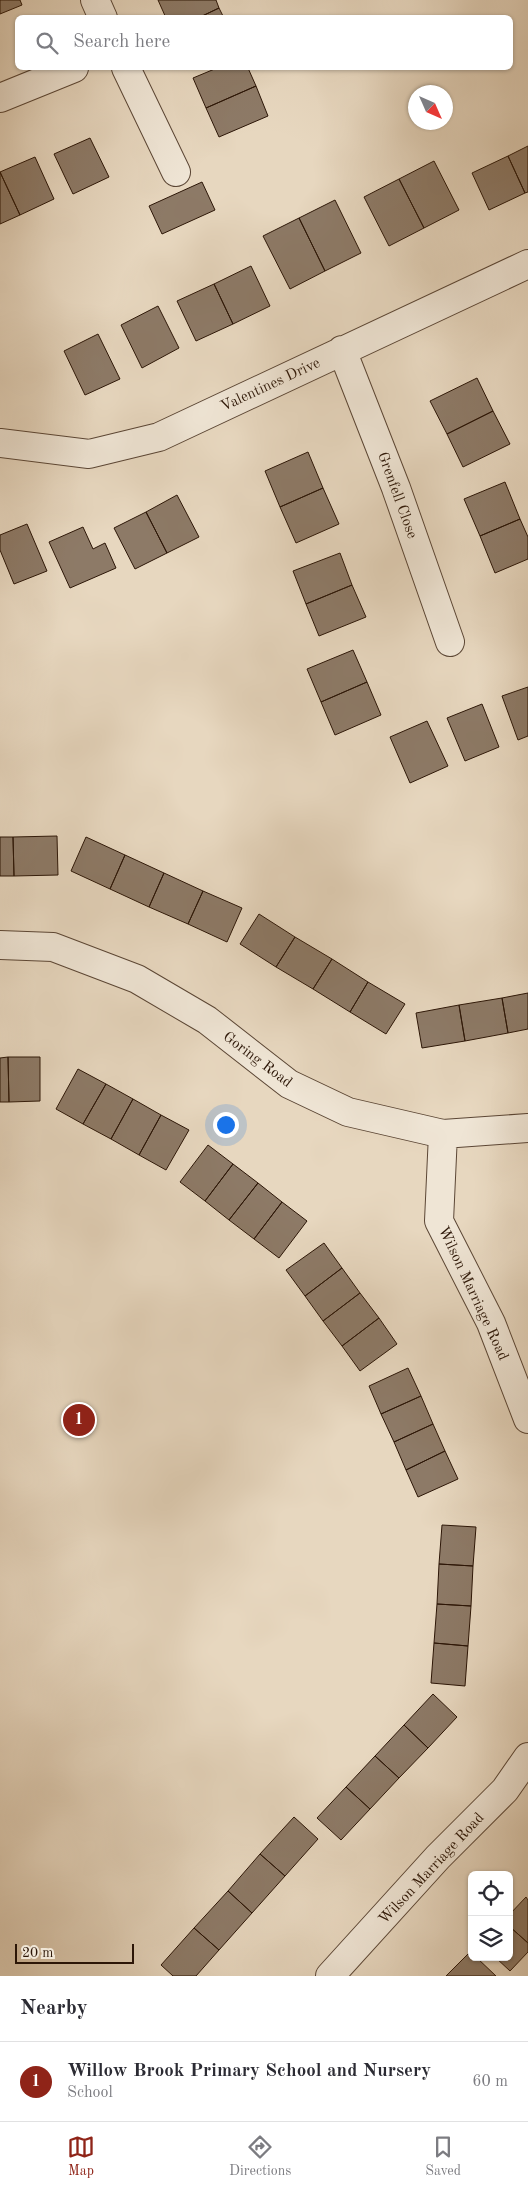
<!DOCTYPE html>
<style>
:root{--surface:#fff;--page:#f2f2f3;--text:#2b2b33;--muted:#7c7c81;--line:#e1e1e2;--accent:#8f2418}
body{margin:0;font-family:"Old Standard TT",serif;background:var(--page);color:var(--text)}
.controls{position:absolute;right:15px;bottom:15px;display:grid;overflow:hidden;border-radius:8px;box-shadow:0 1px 4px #0004}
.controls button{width:45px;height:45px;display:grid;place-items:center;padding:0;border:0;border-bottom:1px solid var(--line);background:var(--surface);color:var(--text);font:25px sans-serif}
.compass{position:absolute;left:408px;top:85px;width:45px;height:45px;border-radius:50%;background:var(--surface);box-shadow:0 1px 4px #0004;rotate:135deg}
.scale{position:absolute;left:15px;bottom:12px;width:119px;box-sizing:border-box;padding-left:5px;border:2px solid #2c1607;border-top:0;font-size:14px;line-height:18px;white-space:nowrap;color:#2c1607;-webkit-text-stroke:4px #efe5d5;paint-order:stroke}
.you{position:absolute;left:225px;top:1124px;width:18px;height:18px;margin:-12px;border:4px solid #fff;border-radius:50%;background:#1a73e8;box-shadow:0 0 0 8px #1a73e833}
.badge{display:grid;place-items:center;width:32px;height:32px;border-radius:50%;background:var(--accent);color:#fff;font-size:16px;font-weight:700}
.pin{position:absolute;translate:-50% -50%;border:2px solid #fff;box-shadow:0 1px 5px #0006}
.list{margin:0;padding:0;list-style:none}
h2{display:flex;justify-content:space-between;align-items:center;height:65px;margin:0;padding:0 20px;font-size:21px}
h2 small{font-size:16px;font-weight:400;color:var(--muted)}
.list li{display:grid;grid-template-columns:32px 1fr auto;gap:15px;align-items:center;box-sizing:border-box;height:80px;padding:0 20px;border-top:1px solid var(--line)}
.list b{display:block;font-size:19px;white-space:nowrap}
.list p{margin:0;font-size:16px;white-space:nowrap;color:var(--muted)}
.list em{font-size:16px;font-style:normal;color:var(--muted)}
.icon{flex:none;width:28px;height:28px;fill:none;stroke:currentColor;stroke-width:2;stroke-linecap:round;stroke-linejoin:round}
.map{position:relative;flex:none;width:528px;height:1976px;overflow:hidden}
.search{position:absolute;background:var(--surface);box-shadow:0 1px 4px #0004;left:15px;right:15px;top:15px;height:55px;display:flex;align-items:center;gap:12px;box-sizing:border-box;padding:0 18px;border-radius:8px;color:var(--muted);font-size:19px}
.sheet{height:145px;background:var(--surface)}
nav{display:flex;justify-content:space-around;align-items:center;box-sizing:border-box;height:70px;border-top:1px solid var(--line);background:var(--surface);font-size:14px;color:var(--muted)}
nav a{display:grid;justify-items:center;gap:2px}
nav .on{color:var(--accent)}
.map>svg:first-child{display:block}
.building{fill:#8d7a67;stroke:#2c1607}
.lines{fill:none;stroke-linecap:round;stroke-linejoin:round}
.street-casing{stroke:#5b4635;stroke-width:30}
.street{stroke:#efe5d5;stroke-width:28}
.labels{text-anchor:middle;stroke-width:4;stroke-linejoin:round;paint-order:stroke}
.street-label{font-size:15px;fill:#2c1607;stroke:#efe5d5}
</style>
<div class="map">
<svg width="528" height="1976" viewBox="0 0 528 1976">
<rect width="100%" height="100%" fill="#e7d7bf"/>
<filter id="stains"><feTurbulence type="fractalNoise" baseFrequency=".004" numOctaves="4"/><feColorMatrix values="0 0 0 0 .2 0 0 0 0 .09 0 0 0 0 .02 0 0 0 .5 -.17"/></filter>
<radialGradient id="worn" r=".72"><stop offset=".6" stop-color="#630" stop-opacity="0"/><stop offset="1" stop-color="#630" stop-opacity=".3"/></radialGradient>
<!-- building -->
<path class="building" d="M0,0H20L22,5L0,14Z
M158,0H216L219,8L198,18H166Z
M219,8L224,18H198Z
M217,68H248L256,86L206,108L193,78Z
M256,86L268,116L219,137L206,108Z
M90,138L109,177L73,194L54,154Z
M528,146V192L525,193L508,156Z
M508,156L525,193L489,210L472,173Z
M35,157L54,199L20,215L0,172Z
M434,161L459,210L424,228L399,179Z
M0,172L20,215L0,224Z
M399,179L424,228L389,246L364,197Z
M202,182L215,210L162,234L149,206Z
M335,200L361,253L325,271L299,218Z
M299,218L325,271L290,289L263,236Z
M251,266L270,306L233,324L214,284Z
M214,284L233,324L196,341L177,301Z
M158,306L179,348L142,368L121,325Z
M98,334L120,379L85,395L64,351Z
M477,378L493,411L447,434L430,401Z
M493,411L510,444L463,467L447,434Z
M308,452L323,488L280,507L265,471Z
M505,482L520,519L480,536L464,499Z
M323,488L339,524L296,543L280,507Z
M177,495L199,537L167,553L146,512Z
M146,512L167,553L135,569L114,528Z
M520,519L528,537V559L495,573L480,536Z
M27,524L47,571L14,584L0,550V535Z
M83,527L93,549L105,543L116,568L70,588L49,542Z
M340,553L352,585L306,604L293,571Z
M352,585L366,617L319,636L306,604Z
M353,650L367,682L321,702L307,669Z
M367,682L381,715L335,735L321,702Z
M528,687V736L518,740L502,696Z
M482,704L499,747L465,761L447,718Z
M427,721L448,766L410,783L390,737Z
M57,836L58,875L14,876L13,837Z
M0,837H13L14,876H0Z
M86,837L125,855L110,889L71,871Z
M125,855L164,873L149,907L110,889Z
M164,873L203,891L188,924L149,907Z
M203,891L242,908L227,942L188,924Z
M259,914L295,937L276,967L240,944Z
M295,937L332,959L313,989L276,967Z
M332,959L368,982L350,1012L313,989Z
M368,982L405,1004L386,1034L350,1012Z
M528,993V1029L508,1033L502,998Z
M502,998L508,1033L465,1041L459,1005Z
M459,1005L465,1041L422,1048L416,1013Z
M8,1057H40V1101L9,1102Z
M8,1057L9,1102H0V1058Z
M78,1069L106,1084L83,1124L56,1109Z
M106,1084L133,1099L111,1139L83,1124Z
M133,1099L161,1115L139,1155L111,1139Z
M161,1115L189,1130L166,1170L139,1155Z
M208,1145L233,1164L205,1201L180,1182Z
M233,1164L258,1183L229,1220L205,1201Z
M258,1183L282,1202L254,1239L229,1220Z
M282,1202L307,1221L279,1258L254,1239Z
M324,1243L342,1268L305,1296L286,1270Z
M342,1268L360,1293L323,1321L305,1296Z
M360,1293L379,1318L342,1346L323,1321Z
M379,1318L397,1344L360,1371L342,1346Z
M408,1368L421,1396L381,1414L369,1386Z
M421,1396L433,1424L394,1442L381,1414Z
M433,1424L445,1451L406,1470L394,1442Z
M445,1451L458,1479L418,1497L406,1470Z
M442,1525L476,1527L473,1566L439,1564Z
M439,1564L473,1566L471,1606L437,1604Z
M437,1604L471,1606L468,1646L434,1643Z
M434,1643L468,1646L465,1686L431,1683Z
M433,1694L457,1717L428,1748L404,1725Z
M404,1725L428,1748L399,1778L375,1756Z
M375,1756L399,1778L370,1809L346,1787Z
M346,1787L370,1809L341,1840L317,1818Z
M294,1817L318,1839L285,1876L260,1854Z
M260,1854L285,1876L252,1913L228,1891Z
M228,1891L252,1913L219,1950L194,1928Z
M526,1897L528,1900V1943L509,1926V1915Z
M509,1926L528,1943V1952L510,1971L495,1957H509Z
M194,1928L219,1950L196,1976H173L161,1965Z
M470,1952L472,1957H476L496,1976H446Z"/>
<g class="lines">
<defs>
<path id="street" d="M95,0L103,18
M126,68L176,172
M0,98L74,68
M342,350L396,488L450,642
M0,443L89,454L159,437L528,264
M0,945L53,947L137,979L207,1020L289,1084L348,1112L443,1134L528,1128
M443,1134L439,1221L491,1323L528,1419
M330,1976L438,1857L505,1790L528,1757"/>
</defs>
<!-- street casing -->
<use href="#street" class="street-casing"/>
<!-- street -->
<use href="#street" class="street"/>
</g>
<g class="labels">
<!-- street labels -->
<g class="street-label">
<text transform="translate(270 384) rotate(-25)" y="5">Valentines Drive</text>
<text transform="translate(398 495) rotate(70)" y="5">Grenfell Close</text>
<text transform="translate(258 1059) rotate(37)" y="5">Goring Road</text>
<text transform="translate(474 1293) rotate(65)" y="5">Wilson Marriage Road</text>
<text transform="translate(431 1868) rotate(-47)" y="5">Wilson Marriage Road</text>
</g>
</g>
<rect width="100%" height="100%" filter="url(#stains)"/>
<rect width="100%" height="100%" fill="url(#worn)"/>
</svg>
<div class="controls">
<button><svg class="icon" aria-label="locate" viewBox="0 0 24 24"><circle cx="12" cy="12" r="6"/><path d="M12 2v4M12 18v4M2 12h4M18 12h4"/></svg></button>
<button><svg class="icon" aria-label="layers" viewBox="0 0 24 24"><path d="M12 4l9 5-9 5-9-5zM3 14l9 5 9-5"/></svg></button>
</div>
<svg class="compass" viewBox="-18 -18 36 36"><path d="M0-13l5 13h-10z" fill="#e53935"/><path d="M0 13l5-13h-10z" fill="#7c7c81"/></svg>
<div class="scale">20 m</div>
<div class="you"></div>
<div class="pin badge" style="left:79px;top:1420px">1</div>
<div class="search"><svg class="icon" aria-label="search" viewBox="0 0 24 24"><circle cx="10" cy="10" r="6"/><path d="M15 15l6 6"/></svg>Search here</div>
</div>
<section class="sheet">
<h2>Nearby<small></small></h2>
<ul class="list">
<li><span class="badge">1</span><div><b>Willow Brook Primary School and Nursery</b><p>School</p></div><em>60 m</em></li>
</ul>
</section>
<nav>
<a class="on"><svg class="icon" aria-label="map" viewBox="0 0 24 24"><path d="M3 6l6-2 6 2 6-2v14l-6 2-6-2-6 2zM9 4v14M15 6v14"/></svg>Map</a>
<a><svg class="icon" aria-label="directions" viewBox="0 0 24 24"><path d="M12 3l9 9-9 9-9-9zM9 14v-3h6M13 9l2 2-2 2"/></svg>Directions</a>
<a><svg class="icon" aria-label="saved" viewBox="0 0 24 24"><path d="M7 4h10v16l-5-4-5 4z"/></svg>Saved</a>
</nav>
